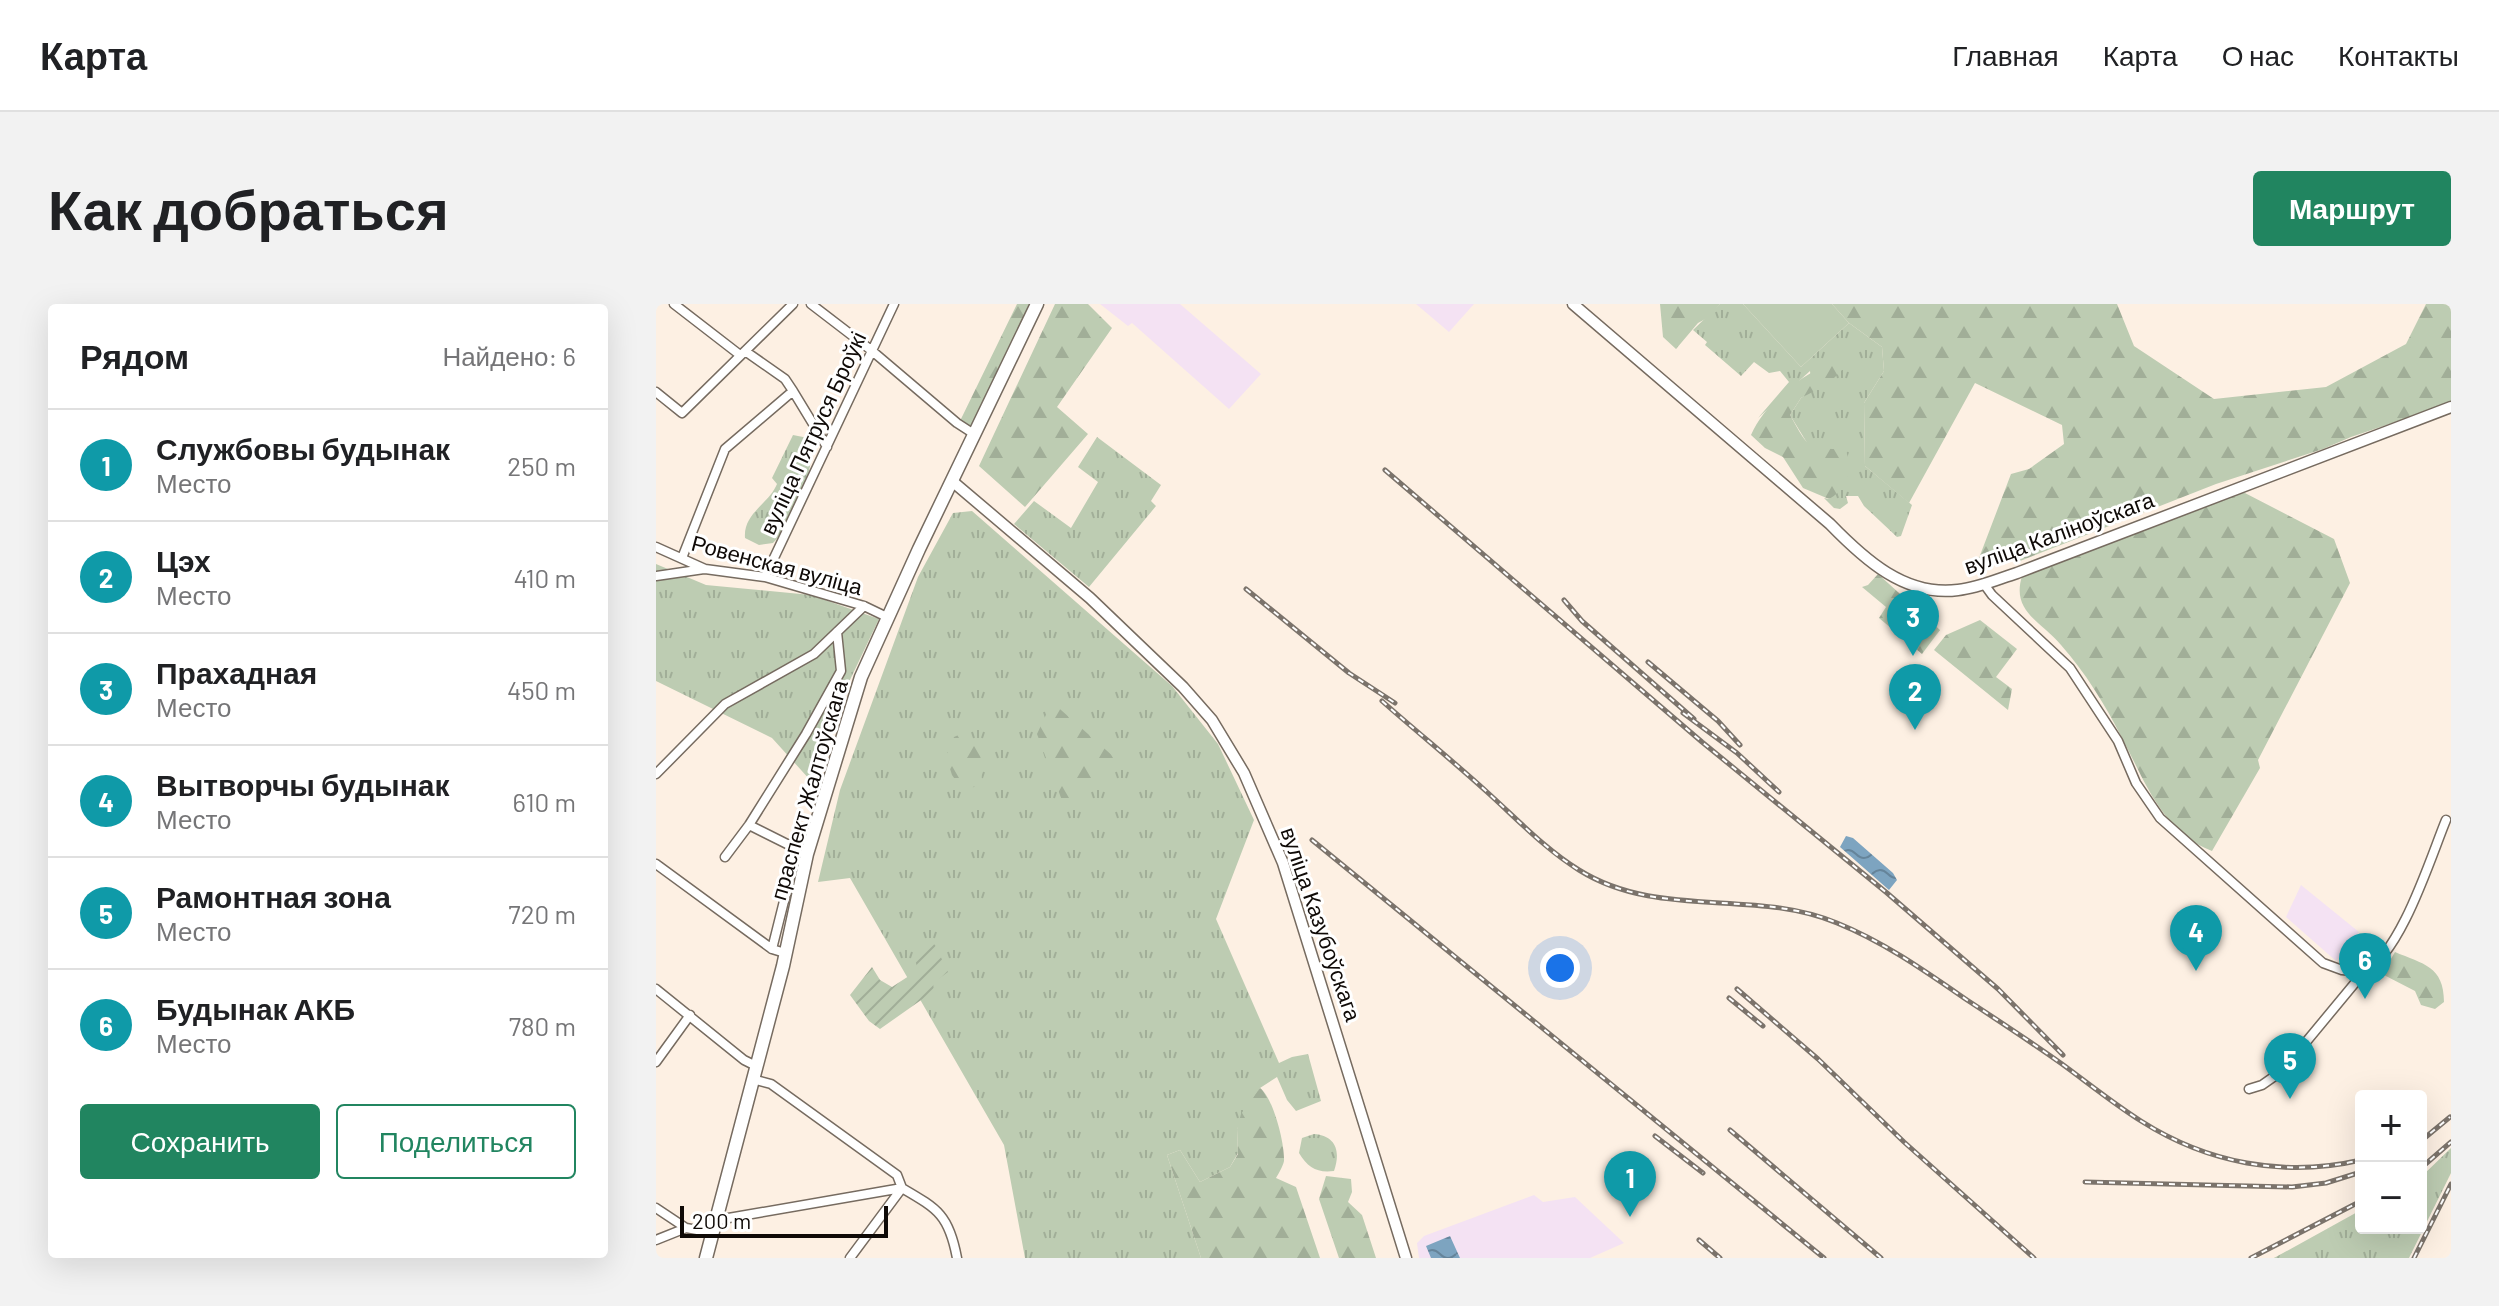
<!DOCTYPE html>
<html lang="ru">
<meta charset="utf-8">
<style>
:root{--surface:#fff;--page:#f2f2f2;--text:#202124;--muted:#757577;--line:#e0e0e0;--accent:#218560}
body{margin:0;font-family:Barlow,sans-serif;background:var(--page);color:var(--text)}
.controls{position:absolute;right:24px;bottom:24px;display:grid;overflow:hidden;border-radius:8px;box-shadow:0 8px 32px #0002}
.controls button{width:72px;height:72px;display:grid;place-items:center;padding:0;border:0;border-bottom:2px solid var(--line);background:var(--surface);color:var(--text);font:40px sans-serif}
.scale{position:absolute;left:24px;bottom:20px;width:208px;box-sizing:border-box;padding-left:8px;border:4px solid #0f0a07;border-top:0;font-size:22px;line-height:28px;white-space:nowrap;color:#0f0a07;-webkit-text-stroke:6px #fff;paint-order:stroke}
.you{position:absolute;left:904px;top:664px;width:28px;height:28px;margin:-20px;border:6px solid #fff;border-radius:50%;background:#1a73e8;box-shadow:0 0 0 12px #1a73e833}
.badge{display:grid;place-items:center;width:52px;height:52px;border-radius:50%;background:var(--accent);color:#fff;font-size:26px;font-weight:700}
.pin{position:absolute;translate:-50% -66px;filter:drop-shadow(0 2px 4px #0008)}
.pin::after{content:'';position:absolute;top:42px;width:28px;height:24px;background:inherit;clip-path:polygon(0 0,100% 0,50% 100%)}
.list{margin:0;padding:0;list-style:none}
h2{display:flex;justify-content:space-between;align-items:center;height:104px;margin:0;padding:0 32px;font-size:34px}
h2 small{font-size:26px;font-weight:400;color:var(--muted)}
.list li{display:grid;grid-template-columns:52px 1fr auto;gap:24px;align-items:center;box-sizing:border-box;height:112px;padding:0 32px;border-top:2px solid var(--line)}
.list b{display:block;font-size:30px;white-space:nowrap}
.list p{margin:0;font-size:26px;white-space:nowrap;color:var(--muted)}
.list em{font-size:26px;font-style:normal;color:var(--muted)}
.actions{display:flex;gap:16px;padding:24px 32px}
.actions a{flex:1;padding:18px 0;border:2px solid var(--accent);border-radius:8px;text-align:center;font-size:28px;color:var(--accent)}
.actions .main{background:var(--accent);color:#fff}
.map{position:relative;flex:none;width:1795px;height:954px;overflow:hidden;border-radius:8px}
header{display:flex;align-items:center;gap:48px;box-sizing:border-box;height:112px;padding:0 40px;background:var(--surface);border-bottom:2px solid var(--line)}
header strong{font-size:38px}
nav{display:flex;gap:44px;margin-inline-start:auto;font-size:28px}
.intro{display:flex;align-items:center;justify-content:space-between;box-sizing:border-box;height:192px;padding:0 48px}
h1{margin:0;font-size:56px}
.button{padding:20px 36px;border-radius:8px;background:var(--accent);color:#fff;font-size:28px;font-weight:700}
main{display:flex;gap:48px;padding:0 48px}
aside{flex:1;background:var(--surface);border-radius:8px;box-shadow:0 8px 32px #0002}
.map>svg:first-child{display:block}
.commercial{fill:#f4e2f3}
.grass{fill:url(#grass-tufts)}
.forest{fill:url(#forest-firs)}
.garden{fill:url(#garden-furrows)}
.pitch{fill:#bdccb2}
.water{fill:url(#water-waves)}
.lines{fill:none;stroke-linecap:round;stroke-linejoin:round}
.minor-casing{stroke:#766b60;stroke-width:11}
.tertiary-casing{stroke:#766b60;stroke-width:13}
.primary-casing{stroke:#766b60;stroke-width:15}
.minor{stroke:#fff;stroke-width:8}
.tertiary{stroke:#fff;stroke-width:10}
.primary{stroke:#fff;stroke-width:12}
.rail-casing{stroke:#7b736b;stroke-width:5}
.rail{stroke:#fff;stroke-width:2;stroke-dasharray:6;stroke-linecap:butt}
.labels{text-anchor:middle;stroke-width:6;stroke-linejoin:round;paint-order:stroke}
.street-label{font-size:22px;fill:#0f0a07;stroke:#fff}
</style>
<header>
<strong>Карта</strong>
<nav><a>Главная</a><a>Карта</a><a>О нас</a><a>Контакты</a></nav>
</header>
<div class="intro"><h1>Как добраться</h1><a class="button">Маршрут</a></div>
<main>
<aside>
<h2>Рядом<small>Найдено: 6</small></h2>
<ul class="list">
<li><span class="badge" style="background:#0f9aa8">1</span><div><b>Службовы будынак</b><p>Место</p></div><em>250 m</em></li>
<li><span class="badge" style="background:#0f9aa8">2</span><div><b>Цэх</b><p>Место</p></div><em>410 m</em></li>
<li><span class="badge" style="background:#0f9aa8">3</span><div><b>Прахадная</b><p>Место</p></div><em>450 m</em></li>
<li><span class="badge" style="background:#0f9aa8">4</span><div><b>Вытворчы будынак</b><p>Место</p></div><em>610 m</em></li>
<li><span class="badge" style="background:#0f9aa8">5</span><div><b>Рамонтная зона</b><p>Место</p></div><em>720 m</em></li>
<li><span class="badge" style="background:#0f9aa8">6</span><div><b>Будынак АКБ</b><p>Место</p></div><em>780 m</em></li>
</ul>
<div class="actions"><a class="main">Сохранить</a><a>Поделиться</a></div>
</aside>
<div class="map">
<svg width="1795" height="954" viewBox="0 0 1795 954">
<defs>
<pattern id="grass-tufts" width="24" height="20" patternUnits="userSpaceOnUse" patternTransform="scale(2)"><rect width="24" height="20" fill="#bdccb2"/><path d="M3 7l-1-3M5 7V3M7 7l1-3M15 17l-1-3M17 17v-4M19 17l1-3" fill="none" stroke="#a1ae98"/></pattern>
<pattern id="forest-firs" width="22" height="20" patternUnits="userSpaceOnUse" patternTransform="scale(2)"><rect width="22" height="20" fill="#bdccb2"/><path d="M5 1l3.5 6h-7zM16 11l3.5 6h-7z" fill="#a1ae98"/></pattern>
<pattern id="garden-furrows" width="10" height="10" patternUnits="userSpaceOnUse" patternTransform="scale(2)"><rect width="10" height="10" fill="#bdccb2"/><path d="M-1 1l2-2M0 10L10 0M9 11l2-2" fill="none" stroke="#a1ae98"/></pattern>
<pattern id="water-waves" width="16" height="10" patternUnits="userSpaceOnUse" patternTransform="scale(2)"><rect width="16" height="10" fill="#7da4c0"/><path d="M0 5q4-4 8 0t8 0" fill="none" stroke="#65849a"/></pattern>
</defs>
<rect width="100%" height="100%" fill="#fdf0e3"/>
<!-- commercial -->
<path class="commercial" d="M444,0H524L605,70L573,105L476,19L472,22Z
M760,0H818L793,28Z
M1645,581L1703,628L1680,657L1630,613Z
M878,891L887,898L919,893L968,939L934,954H763L761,939L768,932Z"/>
<!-- grass -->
<path class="grass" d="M1064,0H1087L1145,63L1193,19L1226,43L1228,67L1208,99L1209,162L1256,201L1245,232L1241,233L1208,202L1202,192H1190L1192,199L1184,205L1178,204L1168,194L1173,195L1160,145L1153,142L1134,111L1145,94L1156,87L1154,67L1102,114L1133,78L1124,67L1113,69L1098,58L1085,72L1049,41L1051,38L1037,26Z
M137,131L152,134C165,159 135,221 117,239L103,241L89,234C87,209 113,200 121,180L116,174Z
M441,133L505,181L495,197L500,202L433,283L358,220L378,197L415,224L442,178L422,163Z
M316,207L516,382L562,440L598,516L560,615L623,759L636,753L652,750L665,797L640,807L631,796L621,773L604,784L581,825L582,849L574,863L544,878L524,846L511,851L545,954H369L348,841L194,574L162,578L184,486L262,273L297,209Z
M0,260L50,281L155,291L223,315L182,401L155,477L116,434L0,377Z
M658,830C680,832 685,847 678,867C661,869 652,864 643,849L646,834Z
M1795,844V869L1753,954H1618L1705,906V924H1765V873Z"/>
<!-- forest -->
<path class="forest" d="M361,0H374L315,123L304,117Z
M399,0H432L456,24L401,103L432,130L369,203L323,162Z
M1004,0H1064L1053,13L1042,19L1020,45L1007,33Z
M1176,0H1461L1478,42L1558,95L1670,83L1750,40L1770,0H1795V99L1695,133L1667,145L1560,180L1364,257L1344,249L1323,254L1355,170L1373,165L1408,140L1406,121L1319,79L1253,199L1209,162L1208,99L1228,67L1226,43L1193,19Z
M1176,59L1188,64L1172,80L1145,94L1134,111C1153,144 1150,145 1189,145C1198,163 1191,186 1173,195L1147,184L1127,153L1109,144L1095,131C1109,99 1144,71 1176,59Z
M1587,188L1678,235L1694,279L1602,456L1604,464L1556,547C1506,528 1489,477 1466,434C1450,402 1429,368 1405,341C1385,317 1355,308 1366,272Z
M1222,270L1284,326L1266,350L1223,314L1230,303L1206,283L1212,281Z
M1324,316L1361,345L1340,373L1356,385L1352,406L1278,346L1290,331Z
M396,398L468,462L407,499L381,430Z
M307,429L324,439L326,480L307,487L296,471L290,452L298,433Z
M1739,648C1767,660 1788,662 1788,698L1779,705L1765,701L1759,687L1726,670Z
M604,784C617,793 629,840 628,857C627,862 623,869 620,874L640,883L664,954H545L511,851L524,846L544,878L574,863L582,850L581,825L585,810Z
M670,872L695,875L696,888L692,898L706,911L720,954H683L663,895Z"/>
<!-- garden -->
<path class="garden" d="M274,637L279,641L292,668L277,679L278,687L224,725L213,717L194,691L216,663L224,676L236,683L259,668L261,663L258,651Z"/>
<!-- pitch -->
<path class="pitch" d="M1087,0H1176L1193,19L1145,63Z"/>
<!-- water -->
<path class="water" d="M1190,532L1197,534L1237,569L1241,576L1233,586L1184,543Z
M794,932L804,954H775L770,942Z"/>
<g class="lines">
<defs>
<path id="minor" d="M18,0L84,51
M155,0L215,46L301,119L318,130
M137,87L171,143
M0,88L26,109L137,0
M0,243L49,265L109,273L208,302L233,314
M26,254L69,145L137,87L129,75L89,47
M0,272L48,265
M109,273L238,0
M1328,280L1336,291L1414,364L1462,437L1480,479L1504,514L1667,659L1686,666L1708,668
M0,470L69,400L158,350L208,302
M93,521L141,545L116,645
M69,553L93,521L150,430L185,367L181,328
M0,560L116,645L129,649
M0,685L88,756L100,762
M0,758L34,711
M96,775L115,780L241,871L246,884
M1593,785L1606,781L1626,767L1708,668C1745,649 1774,555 1790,516
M246,884C282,905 293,911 301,954
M0,904L30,924
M61,916L246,884
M0,936L30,924L58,929
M194,954L246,884"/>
<path id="tertiary" d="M917,0L1174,220C1208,255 1249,293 1302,286C1322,284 1342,275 1361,269L1795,103
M296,177L434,294L527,383L556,416L588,469L627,559L750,954"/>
<path id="primary" d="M50,954L127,662L151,550L205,373L263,245L381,0"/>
</defs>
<!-- minor casing -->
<use href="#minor" class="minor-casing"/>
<!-- tertiary casing -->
<use href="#tertiary" class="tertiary-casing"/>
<!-- primary casing -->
<use href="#primary" class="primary-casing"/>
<!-- minor -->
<use href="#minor" class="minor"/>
<!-- tertiary -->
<use href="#tertiary" class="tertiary"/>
<!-- primary -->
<use href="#primary" class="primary"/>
<defs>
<path id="rail" d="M729,166L1046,438L1231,589L1342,685L1407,751
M590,285L693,369L739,399
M908,296L926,317L1038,415
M992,358L1062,417L1084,441
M726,397C761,428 797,457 831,488C861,515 889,545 923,566C1003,616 1098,584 1181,619C1228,638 1269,667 1311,696C1343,717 1375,738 1406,760C1432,779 1458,800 1485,817C1551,859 1628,874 1705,856
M1027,409L1081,449L1123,488
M656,536L1168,954
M1081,685L1162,755L1248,838L1378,954
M1073,694L1107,722
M1074,826L1225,954
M999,832L1047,869
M1765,837L1794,813
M1765,864L1795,838
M1429,878L1636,883L1670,879L1705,868
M1043,936L1064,954
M1595,954L1705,897
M1758,954L1795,880"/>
</defs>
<!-- rail casing -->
<use href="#rail" class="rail-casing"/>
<!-- rail -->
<use href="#rail" class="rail"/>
</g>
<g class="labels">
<!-- street labels -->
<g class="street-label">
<text transform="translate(157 129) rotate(-65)" y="8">вуліца Пятруся Броўкі</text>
<text transform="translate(1403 229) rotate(-20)" y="8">вуліца Каліноўскага</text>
<text transform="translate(121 261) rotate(15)" y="8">Ровенская вуліца</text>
<text transform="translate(153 486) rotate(-74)" y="8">праспект Жалтоўскага</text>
<text transform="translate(665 620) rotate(71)" y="8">вуліца Казубоўскага</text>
</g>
</g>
</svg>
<div class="controls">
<button>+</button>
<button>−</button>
</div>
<div class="scale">200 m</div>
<div class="you"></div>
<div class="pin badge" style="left:974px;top:913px;background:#0f9aa8">1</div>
<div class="pin badge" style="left:1259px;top:426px;background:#0f9aa8">2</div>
<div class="pin badge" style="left:1257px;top:352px;background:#0f9aa8">3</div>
<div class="pin badge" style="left:1540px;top:667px;background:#0f9aa8">4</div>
<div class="pin badge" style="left:1634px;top:795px;background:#0f9aa8">5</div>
<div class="pin badge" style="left:1709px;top:695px;background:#0f9aa8">6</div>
</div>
</main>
